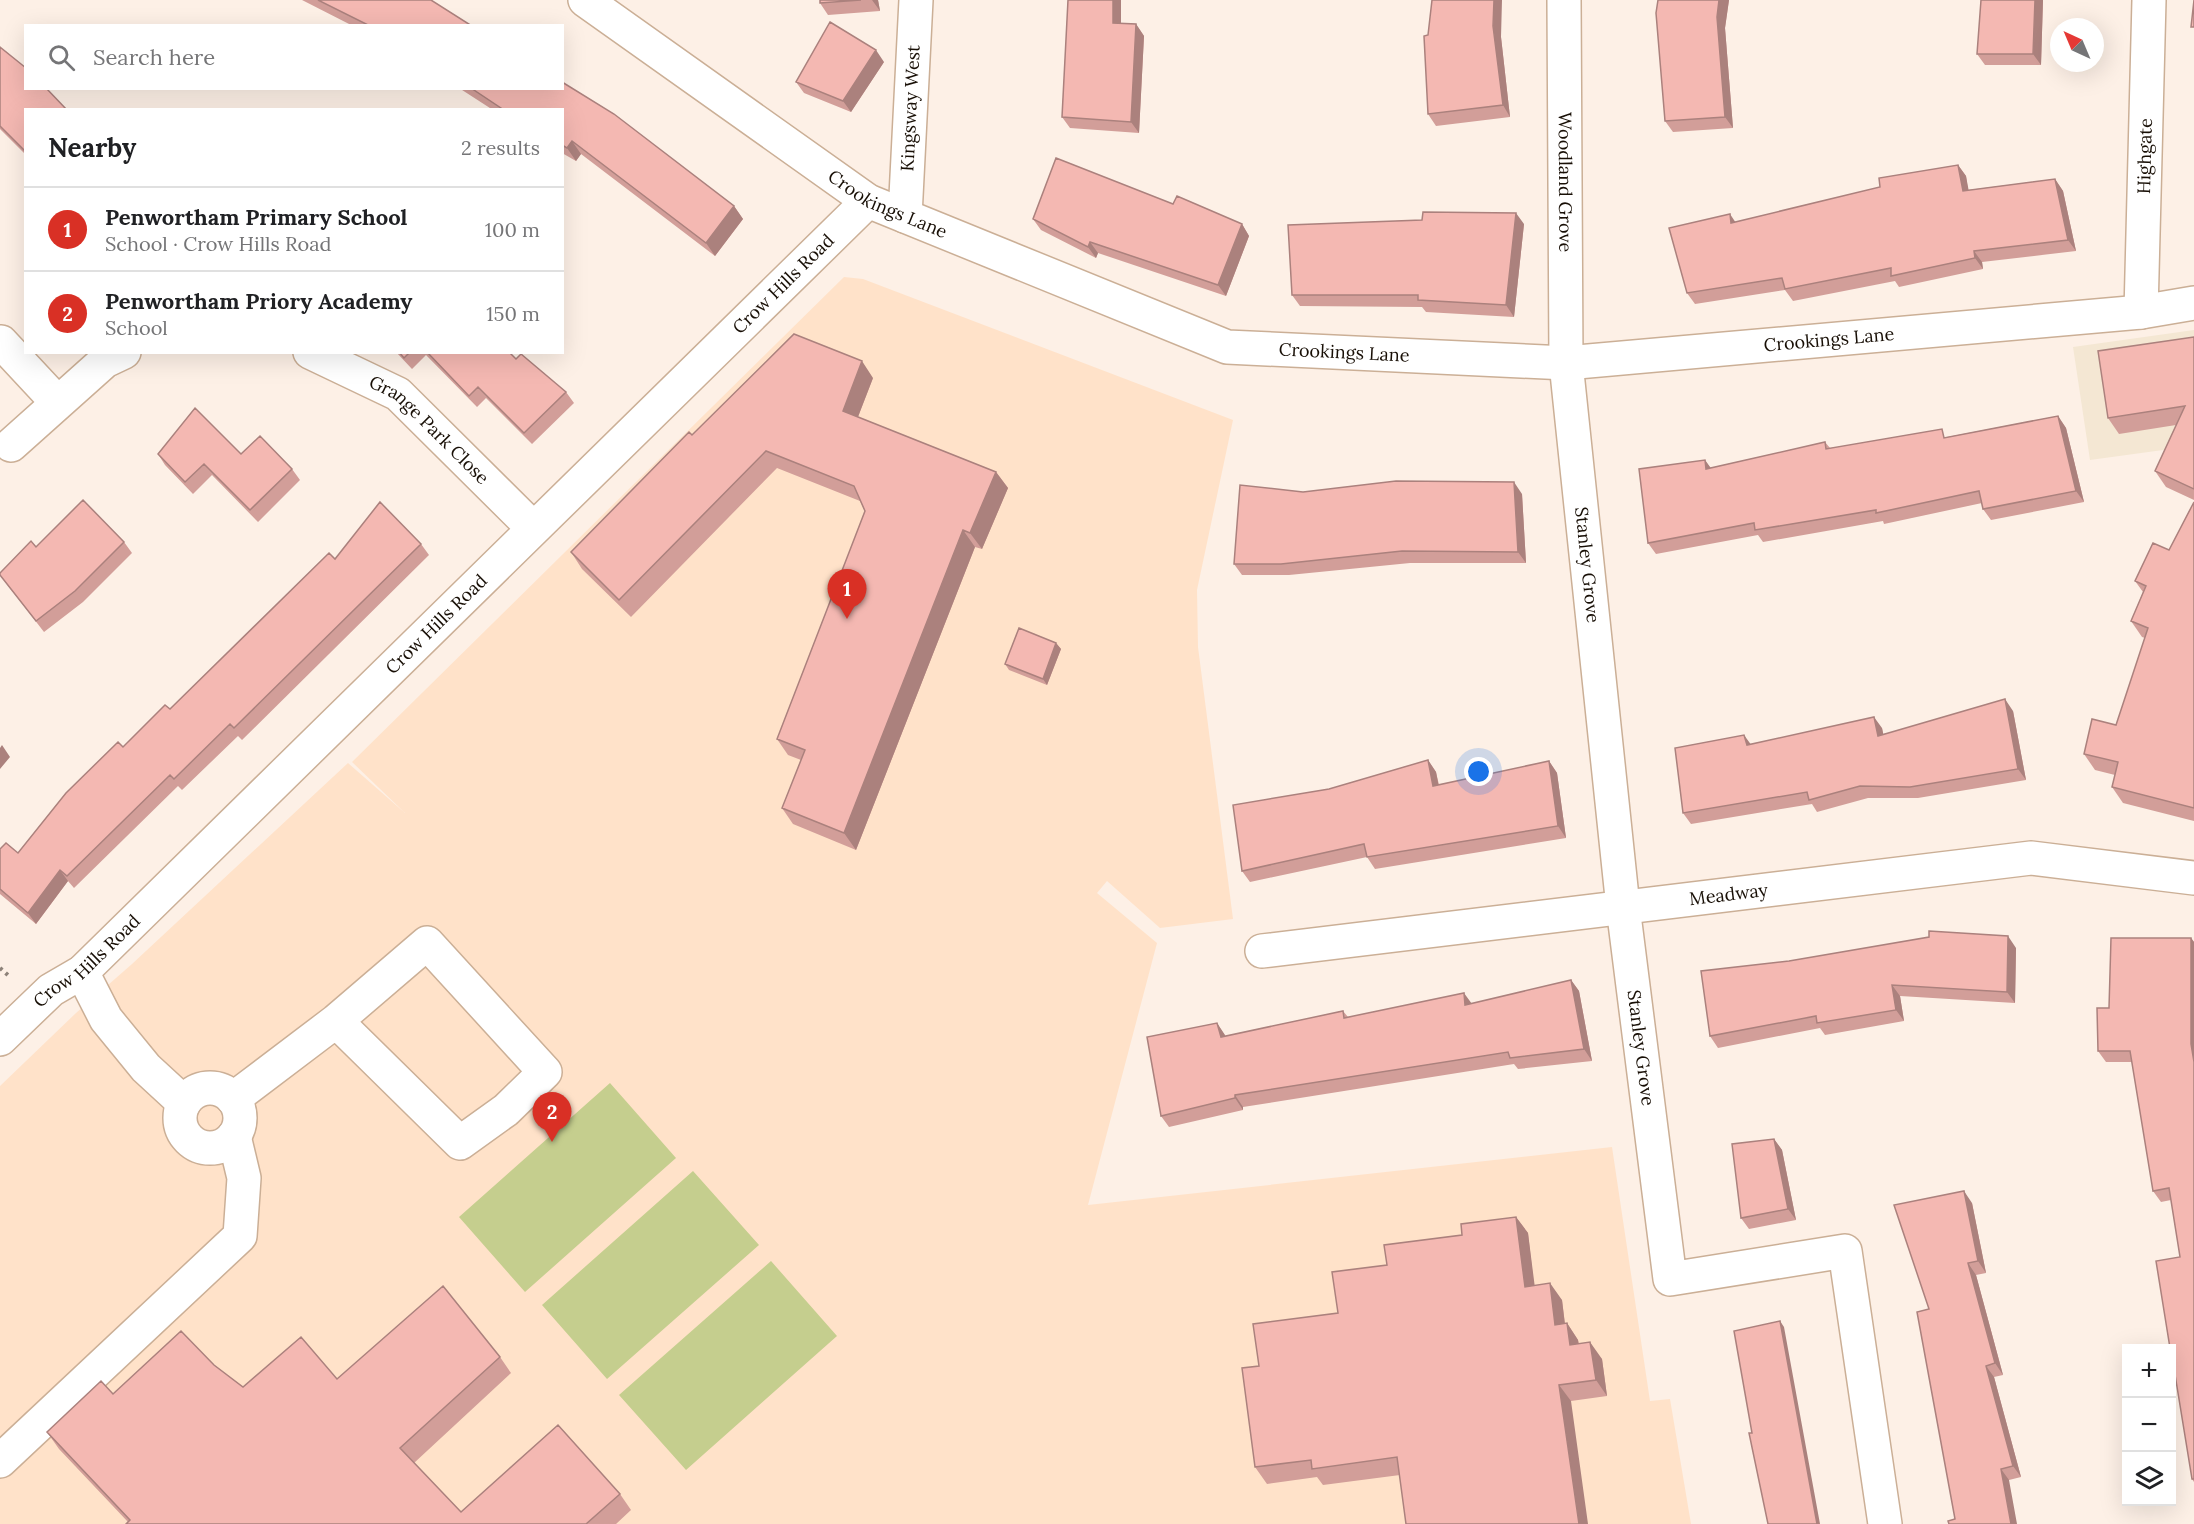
<!DOCTYPE html>
<meta charset="utf-8">
<style>
:root{--surface:#fff;--page:#f6f6f6;--text:#202124;--muted:#757577;--line:#e0e0e0;--accent:#d93025}
body{margin:0;font-family:Lora,serif;background:var(--page);color:var(--text)}
.controls{position:absolute;right:18px;bottom:18px;display:grid;overflow:hidden;border-radius:0px;box-shadow:0 6px 24px #0002}
.controls button{width:54px;height:54px;display:grid;place-items:center;padding:0;border:0;border-bottom:2px solid var(--line);background:var(--surface);color:var(--text);font:30px sans-serif}
.compass{position:absolute;left:2050px;top:18px;width:54px;height:54px;border-radius:50%;background:var(--surface);box-shadow:0 6px 24px #0002;rotate:316deg}
.you{position:absolute;left:1479px;top:772px;width:21px;height:21px;margin:-15px;border:4px solid #fff;border-radius:50%;background:#1a73e8;box-shadow:0 0 0 9px #1a73e833}
.badge{display:grid;place-items:center;width:39px;height:39px;border-radius:50%;background:var(--accent);color:#fff;font-size:20px;font-weight:700}
.pin{position:absolute;translate:-50% -50px;filter:drop-shadow(0 2px 3px #0008)}
.pin::after{content:'';position:absolute;top:32px;width:21px;height:18px;background:inherit;clip-path:polygon(0 0,100% 0,50% 100%)}
.list{margin:0;padding:0;list-style:none}
h2{display:flex;justify-content:space-between;align-items:center;height:78px;margin:0;padding:0 24px;font-size:26px}
h2 small{font-size:20px;font-weight:400;color:var(--muted)}
.list li{display:grid;grid-template-columns:39px 1fr auto;gap:18px;align-items:center;box-sizing:border-box;height:84px;padding:0 24px;border-top:2px solid var(--line)}
.list b{display:block;font-size:22px;white-space:nowrap}
.list p{margin:0;font-size:20px;white-space:nowrap;color:var(--muted)}
.list em{font-size:20px;font-style:normal;color:var(--muted)}
.icon{flex:none;width:33px;height:33px;fill:none;stroke:currentColor;stroke-width:2;stroke-linecap:round;stroke-linejoin:round}
.map{position:relative;flex:none;width:2194px;height:1524px;overflow:hidden}
.search{position:absolute;background:var(--surface);box-shadow:0 6px 24px #0002;left:24px;top:24px;width:540px;height:66px;display:flex;align-items:center;gap:15px;box-sizing:border-box;padding:0 21px;border-radius:0px;color:var(--muted);font-size:22px}
.panel{position:absolute;background:var(--surface);box-shadow:0 6px 24px #0002;left:24px;top:108px;width:540px;height:246px;border-radius:0px}
.map>svg:first-child{display:block}
.commercial{fill:#f4e7d3}
.built{fill:#ffe2c9}
.green{fill:#c5ce8e}
.lines{fill:none;stroke-linecap:round;stroke-linejoin:round}
.minor-casing{stroke:#cbaf96;stroke-width:36}
.path{stroke:#8d8279;stroke-width:4;stroke-dasharray:3 4.5;stroke-linecap:butt}
.minor{stroke:#fff;stroke-width:33}
.wall{fill:#d29e99}
.shaded-wall{fill:#ab817d}
.building{fill:#f4b8b2;stroke:#ab817d;stroke-width:1.5}
.labels{text-anchor:middle;stroke-width:4.5;stroke-linejoin:round;paint-order:stroke}
.street-label{font-size:18px;fill:#180f06;stroke:#fdf0e6}
</style>
<div class="map">
<svg width="2194" height="1524" viewBox="0 0 2194 1524">
<rect width="100%" height="100%" fill="#fdf0e6"/>
<!-- commercial -->
<path class="commercial" d="M2194,330V451L2185,447L2090,460L2073,347Z"/>
<!-- built -->
<path class="built" d="M844,277L863,279L1233,420L1197,590L1198,647L1233,919L1160,928L1107,881L1097,893L1157,943L1088,1205L1612,1147L1650,1401L1670,1399L1691,1524H0V1086L76,1013L132,964L348,763L405,813L352,762Z"/>
<!-- green -->
<path class="green" d="M610,1083L676,1158L525,1292L459,1217Z
M693,1171L759,1245L607,1379L542,1305Z
M771,1261L837,1336L686,1470L619,1395Z"/>
<g class="lines">
<defs>
<g id="minor">
<path id="s1" d="M585,0L868,201L1227,347L1566,363L2141,312L2194,303"/>
<path id="s2" d="M1564,0L1566,363L1623,907L1670,1279L1845,1251L1885,1524"/>
<path id="s3" d="M905,216L916,0"/>
<path id="s4" d="M2141,312L2149,0"/>
<path d="M1,342L57,402"/>
<path id="s5" d="M310,352L398,394L533,528"/>
<path d="M11,445L105,361L124,352"/>
<path id="s6" d="M1262,951L2031,858L2194,878"/>
<path d="M82,972L106,1019L146,1068L184,1103"/>
<path id="s7" d="M0,1039L51,990L82,972L868,201"/>
<circle cx="210" cy="1118" r="30"/>
<path d="M233,1099L336,1021L427,943L545,1072L506,1110L460,1143L336,1021"/>
<path d="M0,1461L240,1236L244,1178L234,1136"/>
</g>
</defs>
<!-- minor casing -->
<use href="#minor" class="minor-casing"/>
<!-- path -->
<path class="path" d="M0,968L9,976"/>
<!-- minor -->
<use href="#minor" class="minor"/>
</g>
<!-- wall -->
<path class="wall" d="M302,0H431L472,26H353Z
M820,0H878L880,11L828,15L820,3Z
M1068,0H1121V23L1136,24L1144,36L1139,133L1070,128L1062,117Z
M1658,0H1729L1725,28L1733,128L1673,132L1665,121Z
M2043,0L2041,65H1985L1977,54Z
M1428,35L1501,37L1510,117L1436,126L1428,114Z
M0,47L26,110V155L0,129Z
M884,62L851,112L804,93L796,82Z
M459,88H562L734,206L743,219L715,256L581,154L576,161L562,153V110H493Z
M1958,165L1966,176L1968,190L2055,179L2063,191L2076,251L1982,262L1983,269L1899,287L1895,281L1793,301L1785,290L1695,304L1687,293L1735,222L1880,187Z
M1173,204L1242,224L1249,236L1226,296L1098,253L1096,258L1041,230L1033,219Z
M1524,224L1514,317L1426,312L1422,307L1300,306L1292,295Z
M2194,337V500L2166,487L2155,471L2176,425L2119,434L2108,418Z
M396,352H509L516,359L566,392L574,403L532,444L486,398L477,407L426,355L412,369Z
M873,378L858,417L996,472L1008,488L982,549L975,547L856,850L793,824L782,808L801,760L788,755L777,739L865,511L860,501L777,468L631,617L582,569L571,552L692,435Z
M2058,416L2066,428L2084,502L1991,520L1983,509L1982,503L1884,524L1883,521L1763,542L1758,535L1656,554L1648,543L1705,460L1710,468L1825,442L1830,448L1947,437Z
M158,454H241L292,469L300,480L258,522L212,475L193,494L165,465Z
M1303,492L1522,494L1526,563H1410L1289,575H1242L1234,564Z
M2194,502V821L2123,803L2112,787L2115,775L2095,770L2084,754L2116,725L2145,638L2142,637L2131,621L2143,592L2135,581L2169,550Z
M124,542L132,553L83,602L44,632L0,575L36,547Z
M421,544L429,555L242,740L238,736L182,790L178,786L74,888L68,881L36,924L0,894V849L18,853L123,747L170,709L335,559Z
M1056,643L1061,649L1047,685L1009,670L1005,664Z
M2013,711L2026,780L1918,798H1868L1817,812L1812,804L1691,824L1683,813L1751,744L1882,728L1883,734Z
M1428,760L1436,772L1439,785L1549,761L1557,773L1566,838L1375,869L1367,857L1250,882L1242,871L1329,789Z
M2191,938L2194,942V1482L2192,1479L2180,1257L2171,1200L2161,1202L2153,1191L2132,1062H2106L2098,1051L2109,1008Z
M2016,948L2015,1003L1900,996L1904,1021L1825,1035L1820,1028L1718,1048L1710,1036Z
M1571,980L1579,991L1592,1061L1518,1069L1514,1064L1243,1107V1110L1169,1127L1161,1116L1217,1023L1225,1036L1343,1011L1348,1017L1471,1004Z
M1774,1139L1782,1150L1796,1220L1749,1229L1741,1218Z
M1972,1203L1986,1273L1976,1275L2003,1375L1994,1377L2021,1477L2009,1480L1955,1519L1929,1309Z
M1516,1217L1528,1233L1534,1286L1562,1300L1565,1324L1567,1323L1578,1340L1579,1344L1602,1359L1607,1396L1571,1401L1400,1475L1323,1485L1317,1477L1267,1484L1255,1467L1259,1366L1338,1313L1387,1265L1462,1235Z
M500,1357L511,1373L414,1463L461,1512L620,1494L631,1510L616,1524H126L128,1522L59,1449L47,1432L113,1394L214,1365L243,1387L337,1379Z"/>
<!-- shaded-wall -->
<path class="shaded-wall" d="M872,0H878L880,11Z
M1113,0H1121V34L1113,23Z
M1494,0H1502L1501,37L1510,117L1503,105L1493,26Z
M1719,0H1729L1725,28L1733,128L1725,117L1717,17Z
M2035,0H2043L2041,65L2033,54Z
M1136,24L1144,36L1139,133L1131,122Z
M876,50L884,62L851,112L843,101Z
M572,141L581,154L576,161L567,148Z
M1958,165L1966,176L1971,203L1963,191Z
M2055,179L2063,191L2076,251L2068,240Z
M734,206L743,219L715,256L706,243Z
M1516,213L1524,224L1514,317L1506,305Z
M1730,214L1738,226L1731,223Z
M1242,224L1249,236L1226,296L1218,285Z
M1090,242L1098,253L1096,258L1088,247Z
M1974,251L1982,262L1983,269L1975,258Z
M862,361L873,378L854,427L843,411Z
M2058,416L2066,428L2084,502L2076,491Z
M1705,460L1713,471L1706,469Z
M996,472L1008,488L982,549L970,533Z
M1514,482L1522,494L1526,563L1518,552Z
M963,530L975,547L856,850L844,833Z
M1056,643L1061,649L1047,685L1043,679Z
M2005,699L2013,711L2026,780L2018,769Z
M1874,717L1882,728L1886,747L1878,736Z
M1744,735L1752,746L1747,745Z
M2,745L10,757L0,769V748Z
M1428,760L1436,772L1441,798L1433,786Z
M1549,761L1557,773L1566,838L1558,826Z
M60,870L68,881L36,924L28,913Z
M2008,936L2016,948L2015,1003L2007,992Z
M2191,938L2194,942V1062L2191,1044Z
M1571,980L1579,991L1592,1061L1584,1049Z
M1892,985L1900,996L1904,1021L1896,1010Z
M1464,993L1472,1004L1465,1005Z
M1217,1023L1225,1035L1228,1048L1221,1037Z
M1235,1095L1243,1107V1110L1235,1098Z
M1774,1139L1782,1150L1796,1220L1788,1209Z
M1964,1191L1972,1203L1986,1273L1978,1261Z
M1516,1217L1528,1233L1537,1304L1525,1287Z
M1968,1263L1976,1275L2003,1375L1995,1363Z
M1550,1283L1562,1300L1567,1342L1555,1325Z
M1780,1321L1784,1327L1820,1524H1817Z
M1567,1323L1578,1340L1581,1361L1570,1345Z
M1590,1342L1602,1359L1607,1396L1596,1380Z
M1986,1366L1994,1377L2021,1477L2013,1466Z
M1559,1385L1571,1401L1588,1524H1579Z
M2001,1469L2009,1480L2017,1524H2011Z"/>
<!-- building -->
<path class="building" d="M318,0H431L472,26H370Z
M820,0H861L820,3Z
M1068,0H1113V23L1136,24L1131,122L1062,117Z
M1432,0H1494L1493,26L1503,105L1428,114L1424,36L1428,35Z
M1658,0H1719L1717,17L1725,117L1665,121L1656,13Z
M1981,0H2035L2033,54H1977Z
M2194,0V27H2191Z
M830,22L876,50L843,101L796,82Z
M0,47L26,68V88H46L67,110H26V152L0,126Z
M562,82L614,114L734,206L706,243L572,141L567,148L562,145V110H504L471,88H562Z
M1056,158L1173,204L1177,196L1242,224L1218,285L1090,242L1088,247L1033,219Z
M1958,165L1963,191L2055,179L2068,240L1974,251L1975,258L1891,276V268L1785,289L1782,278L1687,293L1669,228L1730,214L1731,223L1880,187L1879,178Z
M1423,212L1516,213L1506,305L1418,300V295H1292L1288,225L1422,220Z
M794,334L862,361L843,411L996,472L970,533L963,530L844,833L782,808L805,750L777,739L865,511L854,486L766,451L619,600L571,552L689,432L692,435Z
M2194,337V489L2155,471L2185,406L2108,418L2098,351Z
M399,352H410L404,358Z
M427,352H509L516,359L521,354L566,392L524,433L478,387L469,396Z
M195,408L241,454L260,436L292,469L250,510L204,464L185,482L158,454Z
M2058,416L2076,491L1983,509L1979,491L1876,513V510L1755,530L1754,523L1648,543L1639,469L1705,460L1706,469L1825,442L1826,449L1942,429L1944,438Z
M1396,481L1514,482L1518,552L1402,551L1281,564H1234L1240,485L1303,492Z
M83,500L124,542L75,591L36,621L0,575V573L31,541L36,547Z
M380,502L421,544L234,728L230,724L174,779L170,775L67,876L60,870L28,913L0,889V849L6,843L18,853L66,793L118,742L123,747L165,705L170,709L329,553L335,559Z
M2194,502V808L2112,787L2118,762L2084,754L2092,719L2116,725L2148,628L2131,621L2146,586L2135,581L2153,543L2169,550Z
M1019,628L1056,643L1043,679L1005,664Z
M2005,699L2018,769L1910,787L1860,786L1809,800L1807,792L1683,813L1675,748L1744,735L1747,745L1874,717L1878,736Z
M1428,760L1433,786L1549,761L1558,826L1367,857L1364,844L1242,871L1233,805L1329,789Z
M1929,931L2008,936L2007,992L1892,985L1896,1010L1817,1023L1816,1016L1710,1036L1701,971L1789,961L1929,937Z
M2111,938H2191V1044L2194,1062V1479H2192L2172,1356V1348H2170L2156,1261L2180,1257L2169,1188L2153,1191L2130,1051H2098L2097,1008H2109Z
M1571,980L1584,1049L1510,1058L1508,1052L1235,1095V1098L1161,1116L1147,1037L1217,1023L1221,1037L1343,1011L1344,1018L1464,993L1465,1005Z
M1774,1139L1788,1209L1741,1218L1732,1144Z
M1964,1191L1978,1261L1968,1263L1995,1363L1986,1366L2013,1466L2001,1469L2011,1524H1949L1948,1521L1955,1519L1917,1312L1929,1309L1894,1205Z
M1516,1217L1525,1287L1550,1283L1555,1325L1567,1323L1570,1345L1590,1342L1596,1380L1559,1385L1579,1524H1406L1397,1457L1312,1469L1311,1460L1255,1467L1242,1368L1259,1366L1253,1324L1338,1313L1332,1272L1387,1265L1384,1245L1462,1235L1461,1224Z
M443,1286L500,1357L400,1448L461,1512L558,1425L620,1494L586,1524H126L130,1520L47,1432L101,1381L113,1394L181,1331L214,1365L243,1387L301,1337L337,1379Z
M1780,1321L1817,1524H1768L1749,1433H1752L1734,1331Z"/>
<g class="labels">
<!-- street labels -->
<g class="street-label">
<text dy="6" stroke="none"><textPath href="#s3" startOffset="108">Kingsway West</textPath></text>
<text dy="6" stroke="none"><textPath href="#s4" startOffset="156">Highgate</textPath></text>
<text dy="6" stroke="none"><textPath href="#s2" startOffset="182">Woodland Grove</textPath></text>
<text dy="6" stroke="none"><textPath href="#s1" startOffset="366">Crookings Lane</textPath></text>
<text dy="6" stroke="none"><textPath href="#s7" startOffset="1089">Crow Hills Road</textPath></text>
<text dy="6" stroke="none"><textPath href="#s1" startOffset="1338">Crookings Lane</textPath></text>
<text dy="6" stroke="none"><textPath href="#s1" startOffset="852">Crookings Lane</textPath></text>
<text dy="6" stroke="none"><textPath href="#s5" startOffset="144">Grange Park Close</textPath></text>
<text dy="6" stroke="none"><textPath href="#s2" startOffset="566">Stanley Grove</textPath></text>
<text dy="6" stroke="none"><textPath href="#s7" startOffset="603">Crow Hills Road</textPath></text>
<text dy="6" stroke="none"><textPath href="#s6" startOffset="470">Meadway</textPath></text>
<text dy="6" stroke="none"><textPath href="#s7" startOffset="117">Crow Hills Road</textPath></text>
<text dy="6" stroke="none"><textPath href="#s2" startOffset="1052">Stanley Grove</textPath></text>
</g>
</g>
</svg>
<div class="controls">
<button>+</button>
<button>−</button>
<button><svg class="icon" aria-label="layers" viewBox="0 0 24 24"><path d="M12 4l9 5-9 5-9-5zM3 14l9 5 9-5"/></svg></button>
</div>
<svg class="compass" viewBox="-18 -18 36 36"><path d="M0-13l5 13h-10z" fill="#e53935"/><path d="M0 13l5-13h-10z" fill="#757577"/></svg>
<div class="you"></div>
<div class="pin badge" style="left:847px;top:619px">1</div>
<div class="pin badge" style="left:552px;top:1142px">2</div>
<div class="search"><svg class="icon" aria-label="search" viewBox="0 0 24 24"><circle cx="10" cy="10" r="6"/><path d="M15 15l6 6"/></svg>Search here</div>
<section class="panel">
<h2>Nearby<small>2 results</small></h2>
<ul class="list">
<li><span class="badge">1</span><div><b>Penwortham Primary School</b><p>School · Crow Hills Road</p></div><em>100 m</em></li>
<li><span class="badge">2</span><div><b>Penwortham Priory Academy</b><p>School</p></div><em>150 m</em></li>
</ul>
</section>
</div>
